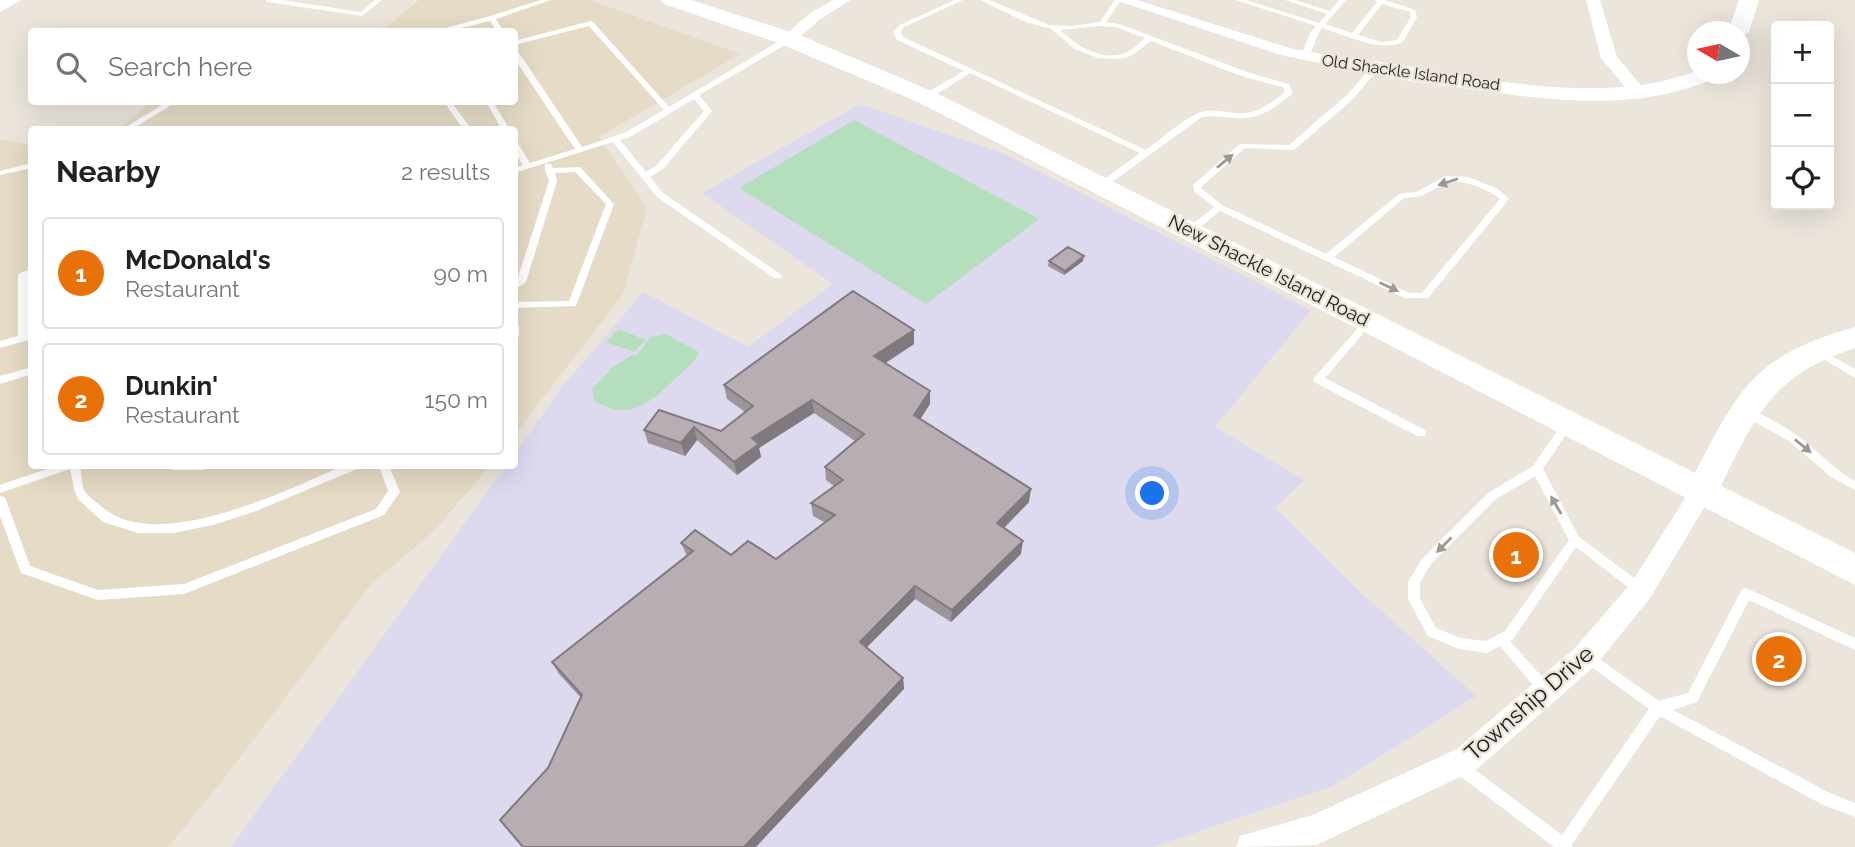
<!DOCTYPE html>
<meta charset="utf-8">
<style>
:root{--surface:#fff;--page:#f2f2f2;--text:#202124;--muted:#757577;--line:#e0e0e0;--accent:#0f766e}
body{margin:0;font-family:Raleway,sans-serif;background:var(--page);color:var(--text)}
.controls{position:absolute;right:21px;top:21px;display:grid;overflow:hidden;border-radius:7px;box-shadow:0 7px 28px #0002}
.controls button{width:63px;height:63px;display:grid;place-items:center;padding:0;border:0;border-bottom:2px solid var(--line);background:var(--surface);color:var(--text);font:35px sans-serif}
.compass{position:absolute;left:1687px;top:21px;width:63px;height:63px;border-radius:50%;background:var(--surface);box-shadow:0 7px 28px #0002;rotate:279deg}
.you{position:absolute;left:1153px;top:494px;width:24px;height:24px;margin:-18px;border:5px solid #fff;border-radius:50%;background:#1a73e8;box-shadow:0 0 0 10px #1a73e833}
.badge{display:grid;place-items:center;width:46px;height:46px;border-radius:50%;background:var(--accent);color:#fff;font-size:23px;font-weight:700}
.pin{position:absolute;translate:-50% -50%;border:4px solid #fff;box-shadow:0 2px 7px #0006}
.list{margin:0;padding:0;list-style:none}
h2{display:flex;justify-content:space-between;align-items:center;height:91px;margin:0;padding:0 28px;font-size:30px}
h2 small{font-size:23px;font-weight:400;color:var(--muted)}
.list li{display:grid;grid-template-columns:46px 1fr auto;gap:21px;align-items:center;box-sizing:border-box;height:112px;margin:0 14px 14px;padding:0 14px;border:2px solid var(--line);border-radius:7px}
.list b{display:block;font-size:26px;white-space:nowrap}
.list p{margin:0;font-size:23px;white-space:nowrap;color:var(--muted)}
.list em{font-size:23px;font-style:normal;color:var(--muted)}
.icon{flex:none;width:38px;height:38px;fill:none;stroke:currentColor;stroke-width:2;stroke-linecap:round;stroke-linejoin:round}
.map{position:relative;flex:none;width:1855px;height:847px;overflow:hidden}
.search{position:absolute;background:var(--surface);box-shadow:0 7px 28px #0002;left:28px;top:28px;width:490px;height:77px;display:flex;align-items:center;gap:18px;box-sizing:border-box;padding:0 24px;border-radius:7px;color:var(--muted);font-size:26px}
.panel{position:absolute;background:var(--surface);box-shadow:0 7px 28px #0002;left:28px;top:126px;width:490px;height:343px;border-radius:7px}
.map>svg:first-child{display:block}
.education{fill:#ddd9ef}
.medical{fill:#e5dbc6}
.green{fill:#b5debd}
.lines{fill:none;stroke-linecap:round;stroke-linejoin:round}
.lane{fill:#fff;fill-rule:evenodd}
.street{fill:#fff;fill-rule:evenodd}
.secondary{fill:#fff;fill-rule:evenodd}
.wall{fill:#9d9599}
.shaded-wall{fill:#80797d}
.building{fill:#b7adb2;stroke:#80797d;stroke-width:2}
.oneway{fill:#9a9998}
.labels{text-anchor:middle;stroke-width:5;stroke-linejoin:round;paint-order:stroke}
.far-street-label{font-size:16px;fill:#1e1c19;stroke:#ebe5dc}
.street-label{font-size:19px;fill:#1e1c19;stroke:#ebe5dc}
.near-street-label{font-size:23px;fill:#1e1c19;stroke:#ebe5dc}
</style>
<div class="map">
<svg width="1855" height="847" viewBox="0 0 1855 847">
<rect width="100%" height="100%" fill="#ebe5dc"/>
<!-- education -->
<path class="education" d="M860,104L1004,154L1311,310L1215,427L1304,480L1275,508L1357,589L1476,696L1333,786L1153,847H231L506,466H514L515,454L563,386L643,292L748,347L833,284L702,193Z"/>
<!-- medical -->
<path class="medical" d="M419,0H590L740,54L599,137L647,208L623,294L515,434L514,130H117L151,102H514V32L382,31Z
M0,139L31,145L32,466H490L432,533L370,585L223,780L168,847H0Z"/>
<!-- green -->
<path class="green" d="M854,120L1039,219L926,304L739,188Z
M618,329L646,340L634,352L606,342Z
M666,334L699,352C695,362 685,369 677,377C652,401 629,424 594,400L592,389L612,368L632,355L637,356L650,337Z"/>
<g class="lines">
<!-- lane -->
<path class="lane" d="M265,0H282L361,12L375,0H382L362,16L268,2Z
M541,0H551L496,19L504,32H497L490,21L445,32H431L490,16Z
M954,0H963L904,27L901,32L903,37L1146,150C1160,140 1181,121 1196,114C1211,106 1229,115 1246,113C1261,112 1273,101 1285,92L1283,87L1244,77L1151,41L1131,56L1118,59L1098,58L1075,49L1051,29L1026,22L980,0H989L1049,25L1072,26L1100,22L1115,0H1121L1106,22L1119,24L1250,73L1289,84L1293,93C1277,107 1258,120 1236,118C1224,117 1214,115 1202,117L1105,187H1099V183L1140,153L970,73L929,99H923V95L964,71L897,40L893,32L900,25ZM1101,26L1116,27L1145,38C1139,43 1134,49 1127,52C1103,63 1077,46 1060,30Z
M1236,0H1246L1319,23L1327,14L1285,0H1295L1330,11L1339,0H1346L1325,24L1352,33L1377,2L1374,0H1384L1415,10L1417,17L1403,42C1381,53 1345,35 1322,28C1315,37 1314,52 1305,58L1301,56L1310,33L1316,26ZM1382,4L1410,12L1411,17L1397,40L1381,42L1358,35Z
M591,21L593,22L669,107L786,37H792V41L699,95L712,111L663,169L650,177L663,193L780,274L782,276L780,278H774L657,197L613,142L514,173V168L523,165L514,151V142H517L530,163L575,149L514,58V50H517L582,147L624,133L664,110L589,26L514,45V41ZM694,99L704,111L657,165L646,172L620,140L630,137Z
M1372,66L1379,68L1353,99L1294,150L1245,148L1201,187L1202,189L1222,205L1326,254L1399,194L1416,192L1446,176L1468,177L1498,189L1509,199L1428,298H1405L1220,211L1194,232H1188V228L1214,207L1195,192L1193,186L1194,184L1240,144L1289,145L1347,95ZM1450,181C1468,182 1486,188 1500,199L1422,293H1409L1334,257L1404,198L1421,196Z
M167,102H176L131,130H121Z
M444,102H451L472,130H464Z
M486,102H493L510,130H502Z
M32,163V168L0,175V171Z
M545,164H551L553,168L580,167L614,204L576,306L514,308V302L569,301L606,204L575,172L555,173L557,181L526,282L514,290V282L517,280L549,181L545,171Z
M32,269V275L28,277V333L32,332V339L0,348V341L18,336V275L20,273Z
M1369,318L1374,321L1372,323L1325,378L1425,430L1426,433L1425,436H1417L1314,382L1313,379L1366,319Z
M514,323L519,326V336L514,339Z
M1818,348L1855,369V378L1815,354L1813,352Z
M32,367V374L0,384V376Z
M1746,408C1767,416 1790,429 1808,444C1824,457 1836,471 1855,481V490L1830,476L1789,441L1742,415L1741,412Z
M1568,420L1573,424L1543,469L1579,537L1645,586L1647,590L1645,594L1641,595L1637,594L1576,547L1513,639L1510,641L1551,687L1552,691L1551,695L1546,697L1541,695L1500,646L1487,653L1459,649L1428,636L1408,599V582L1422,559L1488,493L1533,466L1564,421ZM1535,476L1569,540L1505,631L1486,641L1460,638L1436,628L1420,599V583L1430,565L1496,499Z
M56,466H80C82,473 81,485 85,492C89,497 96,502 101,506C155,556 286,490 343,466H358L357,469L256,511L213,525L174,533H138L103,522L78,499L74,489L70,469L0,493V485Z
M169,466H207L206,469L202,470H174L170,469Z
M379,466H389L400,492L384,515L184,594L98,600L21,573L0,516V496L4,497L6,500L30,566L98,590L184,584L376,509L388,491Z
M1746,588L1855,638V650L1749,600L1697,702L1673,710L1832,794L1855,803V817L1823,805L1660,716L1572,844L1573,847H1554L1452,770L1450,765L1452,760L1457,758L1462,760L1562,835L1649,709L1583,661L1581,657L1583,653L1587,651L1591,653L1659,701L1688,693L1742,589Z"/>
<!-- street -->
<path class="street" d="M833,0H851L819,20L794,42H784V36L809,14Z
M1115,0H1137L1293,49L1375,63L1383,68L1375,73L1284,56Z
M1586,0H1600L1617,57L1644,89V95H1632L1601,58Z
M1702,481L1710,484L1714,491L1650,598L1596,665L1477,769L1316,845L1236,847L1240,836L1313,815L1457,749L1576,647L1632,582L1694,484Z"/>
<!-- secondary -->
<path class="secondary" d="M0,0H21L0,12Z
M661,0H691L797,34L934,92L1695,473C1740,385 1757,355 1855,327V348C1774,374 1756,414 1721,486L1855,553V585L918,102L781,44L664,4Z
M1739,0H1759L1749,32L1740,38V32H1728Z
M1375,61C1474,76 1603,109 1698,70V74H1717L1714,79C1634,113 1546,100 1462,88C1431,84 1398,80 1367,73L1364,68L1367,63Z"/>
</g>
<!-- wall -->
<path class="wall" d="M1049,261H1083L1064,275L1048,266Z
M914,330V344L885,363L930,391V404L920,419L1029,502L1004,528L1021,554L951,622L915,599L867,647L903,678L904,689L548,768L581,698L559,674L552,662L687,556L681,543L731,555L776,559L826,523L813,516L811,503L834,486L826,480L825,467L855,441L814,413L759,448L761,457L737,475L697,440L685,456L648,443L644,430L659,410L721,431L745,412L727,399L724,385Z"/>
<!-- shaded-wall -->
<path class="shaded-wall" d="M1084,256L1083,261L1064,275L1065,271Z
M914,330V344L875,370L874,356Z
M930,391V404L914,429V415Z
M812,400L814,413L759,448L761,457L737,475L734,462L752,438Z
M694,427L697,440L685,456L681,443Z
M1031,489L1029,502L996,536L997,523Z
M1023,541L1021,554L951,622L952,610Z
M915,586V599L861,653L860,642Z
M903,678L904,689L756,847H744Z"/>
<!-- building -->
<path class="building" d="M1068,247L1084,256L1065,271L1049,261Z
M853,291L914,330L874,356L930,391L914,415L1031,489L997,523L1023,541L952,610L915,586L860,642L903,678L744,847H523L500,820L548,768L582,695L552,662L693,551L681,543L695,530L731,555L748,541L776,559L835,515L811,503L843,480L825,467L864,434L812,400L752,438L759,444L734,462L694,427L681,443L644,430L659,410L721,431L753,406L724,385Z"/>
<!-- one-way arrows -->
<defs><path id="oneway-solid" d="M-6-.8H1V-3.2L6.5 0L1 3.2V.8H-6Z" transform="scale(1.75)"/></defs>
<g class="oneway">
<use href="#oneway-solid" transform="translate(1225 161) rotate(-40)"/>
<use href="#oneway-solid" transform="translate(1448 182) rotate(162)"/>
<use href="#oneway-solid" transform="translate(1389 287) rotate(25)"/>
<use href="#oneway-solid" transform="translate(1803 446) rotate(39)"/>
<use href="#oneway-solid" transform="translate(1556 505) rotate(-120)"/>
<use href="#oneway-solid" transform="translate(1444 545) rotate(135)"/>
</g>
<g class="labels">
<!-- far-street labels -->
<g class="far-street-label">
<text transform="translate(1411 72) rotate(8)" y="6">Old Shackle Island Road</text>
</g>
<!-- street labels -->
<g class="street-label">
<text transform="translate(1269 270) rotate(27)" y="7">New Shackle Island Road</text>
</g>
<!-- near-street labels -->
<g class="near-street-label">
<text transform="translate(1529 703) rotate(-41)" y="8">Township Drive</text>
</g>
</g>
</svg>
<div class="controls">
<button>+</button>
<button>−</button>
<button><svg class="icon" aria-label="locate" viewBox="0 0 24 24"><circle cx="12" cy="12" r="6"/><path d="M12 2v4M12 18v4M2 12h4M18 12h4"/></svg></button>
</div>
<svg class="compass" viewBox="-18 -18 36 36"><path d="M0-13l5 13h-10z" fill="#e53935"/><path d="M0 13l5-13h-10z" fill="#757577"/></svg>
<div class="you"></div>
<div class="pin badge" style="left:1516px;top:555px;background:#e8710a">1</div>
<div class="pin badge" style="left:1779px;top:659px;background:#e8710a">2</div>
<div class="search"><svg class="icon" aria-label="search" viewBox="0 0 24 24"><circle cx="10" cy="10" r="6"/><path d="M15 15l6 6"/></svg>Search here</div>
<section class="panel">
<h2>Nearby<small>2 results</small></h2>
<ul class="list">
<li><span class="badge" style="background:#e8710a">1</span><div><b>McDonald's</b><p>Restaurant</p></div><em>90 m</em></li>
<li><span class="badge" style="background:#e8710a">2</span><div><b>Dunkin'</b><p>Restaurant</p></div><em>150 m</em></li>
</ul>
</section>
</div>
